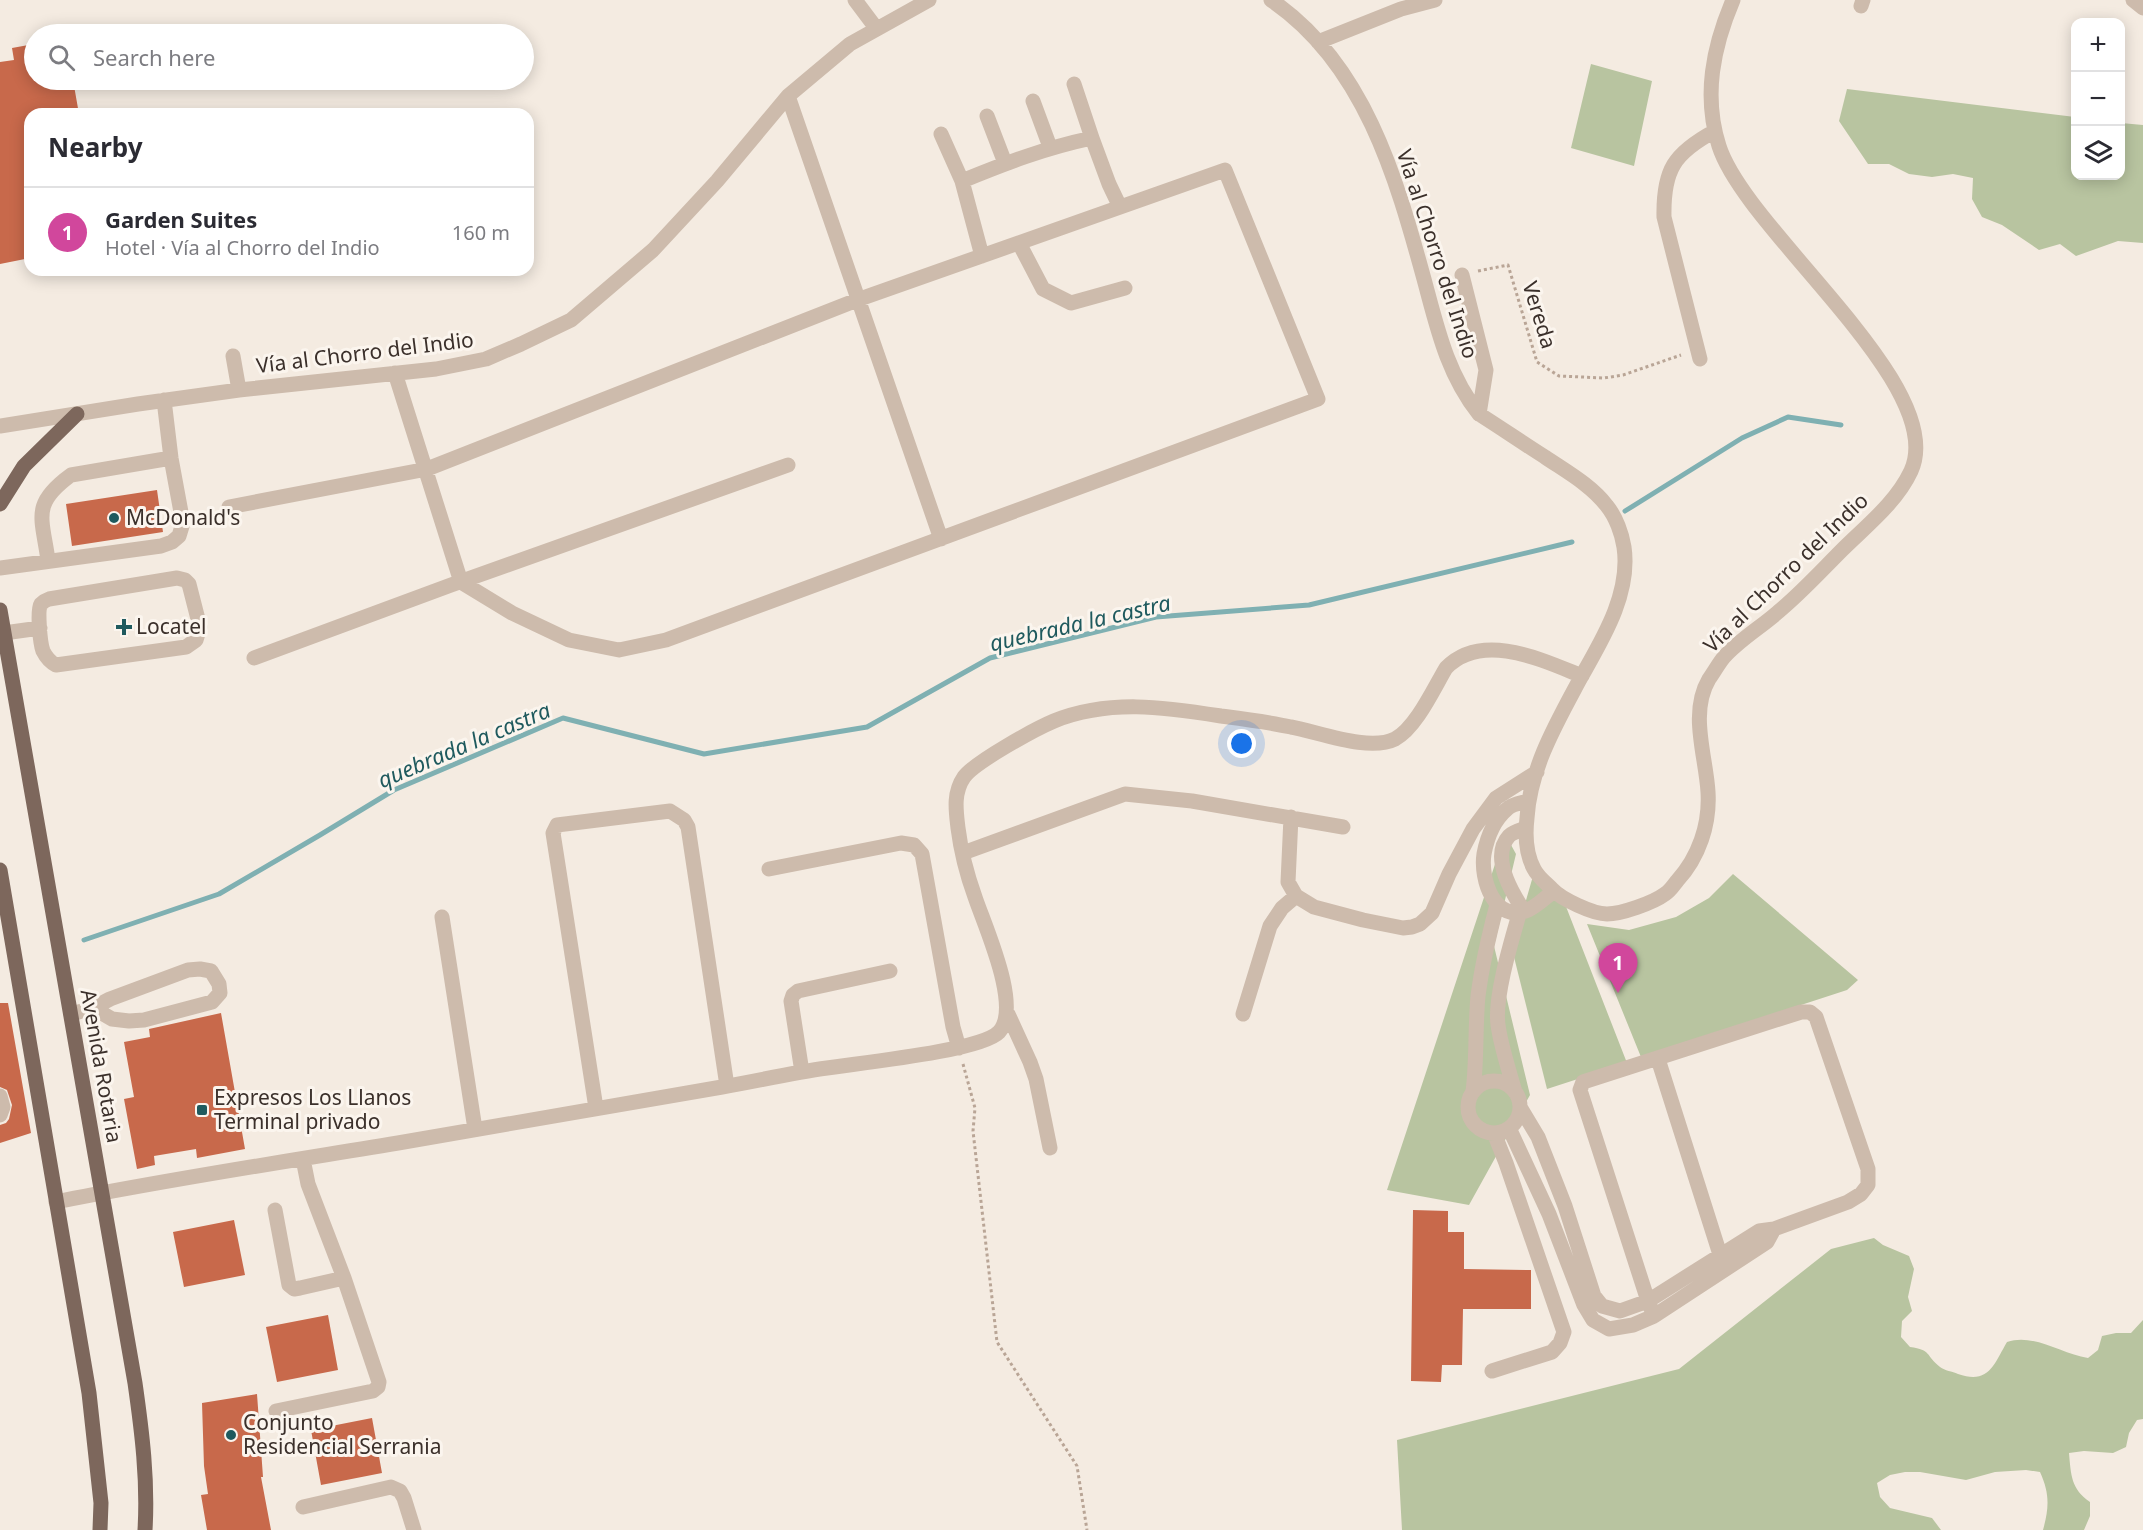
<!DOCTYPE html>
<meta charset="utf-8">
<style>
:root{--surface:#fff;--page:#f7f7f7;--text:#2b2b33;--muted:#7c7c81;--line:#e1e1e2;--accent:#1f5a5e}
body{margin:0;font-family:"Noto Sans",sans-serif;background:var(--page);color:var(--text)}
.controls{position:absolute;right:18px;top:18px;display:grid;overflow:hidden;border-radius:12px;box-shadow:0 3px 15px #0003}
.controls button{width:54px;height:54px;display:grid;place-items:center;padding:0;border:0;border-bottom:2px solid var(--line);background:var(--surface);color:var(--text);font:30px sans-serif}
.you{position:absolute;left:1242px;top:744px;width:21px;height:21px;margin:-15px;border:4px solid #fff;border-radius:50%;background:#1a73e8;box-shadow:0 0 0 9px #1a73e833}
.badge{display:grid;place-items:center;width:39px;height:39px;border-radius:50%;background:var(--accent);color:#fff;font-size:20px;font-weight:700}
.pin{position:absolute;translate:-50% -50px;filter:drop-shadow(0 2px 3px #0008)}
.pin::after{content:'';position:absolute;top:32px;width:21px;height:18px;background:inherit;clip-path:polygon(0 0,100% 0,50% 100%)}
.list{margin:0;padding:0;list-style:none}
h2{display:flex;justify-content:space-between;align-items:center;height:78px;margin:0;padding:0 24px;font-size:26px}
h2 small{font-size:20px;font-weight:400;color:var(--muted)}
.list li{display:grid;grid-template-columns:39px 1fr auto;gap:18px;align-items:center;box-sizing:border-box;height:90px;padding:0 24px;border-top:2px solid var(--line)}
.list b{display:block;font-size:22px;white-space:nowrap}
.list p{margin:0;font-size:20px;white-space:nowrap;color:var(--muted)}
.list em{font-size:20px;font-style:normal;color:var(--muted)}
.icon{flex:none;width:33px;height:33px;fill:none;stroke:currentColor;stroke-width:2;stroke-linecap:round;stroke-linejoin:round}
.map{position:relative;flex:none;width:2143px;height:1530px;overflow:hidden}
.search{position:absolute;background:var(--surface);box-shadow:0 3px 15px #0003;left:24px;top:24px;width:510px;height:66px;display:flex;align-items:center;gap:15px;box-sizing:border-box;padding:0 21px;border-radius:33px;color:var(--muted);font-size:22px}
.panel{position:absolute;background:var(--surface);box-shadow:0 3px 15px #0003;left:24px;top:108px;width:510px;height:168px;border-radius:18px}
.map>svg:first-child{display:block}
.green{fill:#b8c4a0}
.lines{fill:none;stroke-linecap:round;stroke-linejoin:round}
.stream{stroke:#7fb0b2;stroke-width:5}
.building{fill:#c8694b}
.path{stroke:#b9a596;stroke-width:3;stroke-dasharray:3 3;stroke-linecap:butt}
.minor{stroke:#cdbbac;stroke-width:15}
.major{stroke:#7d675c;stroke-width:15}
.poi-dot{fill:#1f5a5e;stroke:#fbf5ee;stroke-width:2}
.labels{text-anchor:middle;stroke-width:6;stroke-linejoin:round;paint-order:stroke}
.street-label{font-size:21px;fill:#3b302b;stroke:#fbf5ee}
.poi-label{font-size:21px;fill:#3b302b;stroke:#fbf5ee;text-anchor:start}
.water-label{font-size:22px;font-style:italic;fill:#1f5a5e;stroke:#fbf5ee}
</style>
<div class="map">
<svg width="2143" height="1530" viewBox="0 0 2143 1530">
<rect width="100%" height="100%" fill="#f4ebe1"/>
<!-- green -->
<path class="green" d="M1591,64L1652,81L1634,166L1571,148Z
M1847,89L2075,117L2076,176H2120L2121,123L2143,125V243L2118,241L2076,256L2060,244L2039,250L2002,225L1982,217L1972,199L1973,178L1953,174L1932,177L1909,174L1889,164H1868L1839,121Z
M1505,834L1516,854L1494,946L1530,1095L1469,1205L1387,1190Z
M1733,874L1858,980L1847,990L1641,1057L1587,924L1629,930L1676,917L1709,898Z
M1533,876L1565,904L1627,1063L1547,1089L1512,949Z
M1874,1238L1883,1245L1909,1256L1914,1269L1908,1297L1912,1311L1902,1321L1901,1337L1910,1347C1932,1350 1925,1355 1940,1367C1945,1371 1952,1371 1958,1374C1989,1385 1994,1364 2007,1342C2034,1333 2061,1354 2088,1358L2098,1350L2102,1336L2116,1333H2131L2143,1320V1419L2137,1420L2129,1433L2126,1447L2113,1453L2084,1451L2069,1453C2071,1475 2071,1489 2090,1502V1516L2084,1530H2043C2049,1508 2050,1494 2040,1472L2026,1470L1995,1472L1966,1480L1920,1472H1905L1890,1475L1877,1483L1880,1497L1890,1508L1932,1518L1941,1530H1402L1397,1440L1679,1369L1831,1249Z"/>
<g class="lines">
<!-- stream -->
<path class="stream" d="M1625,511L1742,438L1788,417L1841,425
M84,940L219,894L320,835L394,790L563,718L704,754L867,727L990,658L1156,617L1309,605L1572,542"/>
</g>
<!-- building -->
<path class="building" d="M34,44V80H73L79,114H30V258L0,264V62L14,60L12,48Z
M157,490L163,532L72,546L66,504Z
M0,1003H8L31,1133L0,1143V1125L6,1123L9,1119L12,1105L7,1090L0,1087Z
M221,1013L245,1149L197,1158L196,1149L154,1156L155,1165L137,1169L124,1099L134,1097L124,1042L150,1037L149,1029Z
M1413,1210L1448,1211V1232H1464V1269L1531,1270V1309H1463L1462,1365H1442L1441,1382L1411,1381Z
M234,1220L245,1275L184,1287L173,1232Z
M328,1315L338,1370L277,1382L266,1327Z
M257,1394L263,1477H261L271,1530H207L201,1495L208,1494L204,1466L202,1403Z
M372,1418L382,1473L321,1485L311,1430Z"/>
<g class="lines">
<!-- path -->
<path class="path" d="M1478,271L1508,265L1537,362L1559,376L1604,378L1623,375L1681,355
M963,1064L975,1108L973,1131L997,1342L1077,1466L1087,1530"/>
<!-- minor -->
<path class="minor" d="M855,0L876,28
M1271,0C1364,63 1396,177 1424,279C1437,327 1447,374 1479,414C1501,428 1523,443 1545,457C1567,472 1591,485 1607,506C1616,517 1622,534 1624,547C1631,594 1602,640 1580,679C1557,722 1530,768 1527,818C1525,835 1526,854 1534,869C1538,877 1546,883 1552,889C1561,899 1593,914 1607,914C1621,914 1653,903 1665,894C1670,891 1673,886 1677,881C1699,857 1710,824 1708,792C1706,756 1689,713 1709,679C1714,672 1719,663 1724,657C1739,640 1761,627 1778,612C1801,593 1821,571 1842,550C1866,526 1896,503 1911,471C1950,386 1746,231 1719,146C1703,96 1713,47 1733,0
M2133,0L2143,8
M1861,6L1863,0
M1318,42L1401,9L1435,0
M1074,84L1092,138
M788,96L941,539
M1033,101L1050,147
M987,116L1005,163
M941,134L962,181
M1019,243L1043,289L1071,303L1125,288
M982,256L962,181C1006,163 1045,148 1092,138L1109,184L1120,207
M1462,275L1486,370L1479,414
M233,356L239,390
M1700,359L1664,217C1663,170 1674,153 1715,131
M0,426L138,404L239,390L436,369L486,359L521,344L571,320L653,250L717,181L788,96L850,44L929,0
M229,507L427,469L857,300L1225,170L1318,399L666,640L619,650L569,640L512,613L461,582L395,373
M48,560C42,517 31,504 71,475L171,458
M0,568L161,546L172,542L179,536L183,523L171,458L164,400
M177,578L185,580L189,584L200,627L196,640L186,647L56,665C50,662 46,657 43,651C40,643 37,610 41,604C44,601 46,600 49,599Z
M4,633L40,628
M254,658L451,585L788,465
M1528,801C1521,803 1512,804 1507,809C1494,820 1487,838 1484,854C1480,880 1495,924 1528,910C1537,906 1546,897 1554,891
M1291,817L1288,882L1296,896L1314,907L1363,920L1403,928L1412,927L1420,924L1432,913L1449,874L1473,829L1496,798L1537,772
M963,853L1125,794L1192,801L1343,827
M769,869L901,843L914,845L922,854L953,1027L959,1048
M1524,911C1512,893 1490,857 1509,836C1513,832 1521,830 1526,828
M442,917L475,1129
M71,1014L93,1008L110,999L188,970L200,969L211,971L219,984L220,993L212,1002L144,1020L129,1021L112,1019L93,1008
M1008,1014L1030,1062L1036,1079L1050,1148
M1243,1014L1270,926L1282,908L1296,896
M1658,1059L1723,1264
M802,1072L791,1001L793,995L798,991L890,971
M1468 1107a26 26 0 1 1 52 0a26 26 0 1 1-52 0Z
M1473,1092C1477,1060 1475,1028 1478,996C1482,965 1489,935 1497,905
M1515,1092C1509,1070 1501,1047 1498,1025C1494,997 1512,939 1520,911
M0,1096L3,1107L0,1115
M1520,1107L1538,1137L1565,1206L1594,1296L1602,1306L1620,1311L1648,1301L1759,1231L1774,1229L1848,1202L1861,1194L1868,1185V1169L1816,1017L1810,1012H1801L1583,1082L1580,1090L1648,1301L1654,1316
M596,1108L553,833L557,825L670,811L684,820L688,827L727,1086
M1509,1128L1549,1214L1584,1305L1593,1320L1609,1329L1633,1325L1654,1316L1767,1242L1774,1229
M56,1202C169,1179 284,1162 398,1143C506,1124 614,1105 722,1087C757,1081 791,1073 827,1068C859,1063 981,1051 999,1032C1022,1007 985,927 975,897C967,875 961,852 958,828C956,811 953,793 964,777C975,762 1035,729 1054,721C1109,699 1164,707 1221,716C1244,719 1268,722 1291,727C1319,732 1369,752 1395,739C1416,728 1434,688 1446,668C1482,631 1542,660 1582,676
M275,1210L289,1285L294,1289L300,1288L344,1278
M1492,1371L1552,1352L1560,1343L1564,1332L1506,1163L1494,1133
M276,1411L373,1391L378,1387L379,1382L344,1278L308,1184L303,1159
M303,1507L391,1487L400,1491L404,1498L414,1530"/>
<!-- major -->
<path class="major" d="M0,504L24,466L77,414
M0,610L135,1383C142,1432 148,1480 145,1530
M0,870L89,1393L101,1503L100,1530"/>
</g>
<!-- markers -->
<g class="poi-dot">
<circle cx="114" cy="518" r="6"/>
<path d="M121 618h6v6h6v6h-6v6h-6v-6h-6v-6h6z"/>
<rect x="196" y="1104" width="12" height="12" rx="3"/>
<circle cx="231" cy="1435" r="6"/>
</g>
<g class="labels">
<!-- street labels -->
<g class="street-label">
<text transform="translate(1437 254) rotate(72)" y="7">Vía al Chorro del Indio</text>
<text transform="translate(1539 315) rotate(73)" y="7">Vereda</text>
<text transform="translate(365 353) rotate(-7)" y="7">Vía al Chorro del Indio</text>
<text transform="translate(1786 573) rotate(-44)" y="7">Vía al Chorro del Indio</text>
<text transform="translate(101 1066) rotate(80)" y="7">Avenida Rotaria</text>
</g>
<!-- poi labels -->
<g class="poi-label">
<text x="126" y="525">McDonald's</text>
<text x="136" y="634">Locatel</text>
<text x="214" y="1105">Expresos Los Llanos<tspan x="214" dy="24">Terminal privado</tspan></text>
<text x="243" y="1430">Conjunto<tspan x="243" dy="24">Residencial Serrania</tspan></text>
</g>
<!-- water labels -->
<g class="water-label">
<text transform="translate(1080 623) rotate(-13)" y="8">quebrada la castra</text>
<text transform="translate(464 745) rotate(-23)" y="8">quebrada la castra</text>
</g>
</g>
</svg>
<div class="controls">
<button>+</button>
<button>−</button>
<button><svg class="icon" aria-label="layers" viewBox="0 0 24 24"><path d="M12 4l9 5-9 5-9-5zM3 14l9 5 9-5"/></svg></button>
</div>
<div class="you"></div>
<div class="pin badge" style="left:1618px;top:993px;background:#d1479c">1</div>
<div class="search"><svg class="icon" aria-label="search" viewBox="0 0 24 24"><circle cx="10" cy="10" r="6"/><path d="M15 15l6 6"/></svg>Search here</div>
<section class="panel">
<h2>Nearby<small></small></h2>
<ul class="list">
<li><span class="badge" style="background:#d1479c">1</span><div><b>Garden Suites</b><p>Hotel · Vía al Chorro del Indio</p></div><em>160 m</em></li>
</ul>
</section>
</div>
